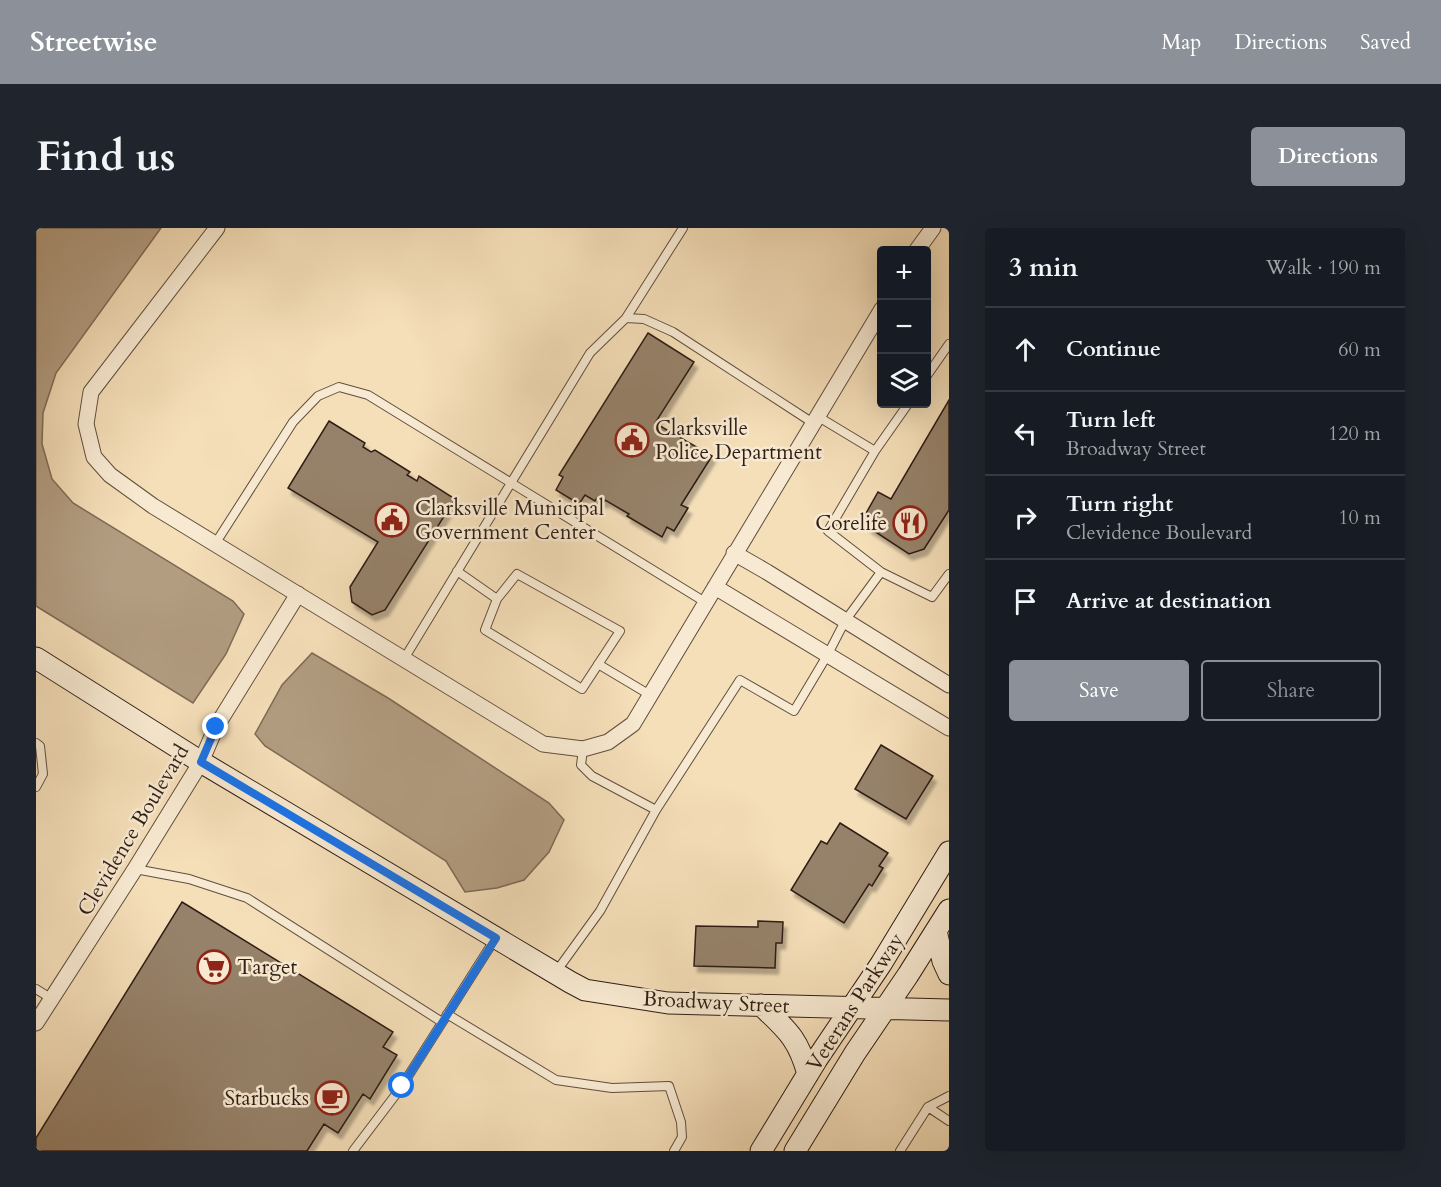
<!DOCTYPE html>
<meta charset="utf-8">
<style>
:root{--surface:#171b24;--page:#20242c;--text:#f1f3f6;--muted:#9ea1a6;--line:#363941;--accent:#8c9099}
body{margin:0;font-family:Cardo,serif;background:var(--page);color:var(--text)}
.controls{position:absolute;right:18px;top:18px;display:grid;overflow:hidden;border-radius:6px;box-shadow:0 6px 24px #0002}
.controls button{width:54px;height:54px;display:grid;place-items:center;padding:0;border:0;border-bottom:2px solid var(--line);background:var(--surface);color:var(--text);font:30px sans-serif}
.stop{position:absolute;width:18px;height:18px;margin:-14px;border:4px solid #1a73e8;border-radius:50%;background:#fff}
.stop.end{background:#1a73e8;border-color:#fff;box-shadow:0 2px 6px #0008}
.list{margin:0;padding:0;list-style:none}
h2{display:flex;justify-content:space-between;align-items:center;height:78px;margin:0;padding:0 24px;font-size:26px}
h2 small{font-size:20px;font-weight:400;color:var(--muted)}
.list li{display:grid;grid-template-columns:39px 1fr auto;gap:18px;align-items:center;box-sizing:border-box;height:84px;padding:0 24px;border-top:2px solid var(--line)}
.list b{display:block;font-size:22px;white-space:nowrap}
.list p{margin:0;font-size:20px;white-space:nowrap;color:var(--muted)}
.list em{font-size:20px;font-style:normal;color:var(--muted)}
.actions{display:flex;gap:12px;padding:18px 24px}
.actions a{flex:1;padding:14px 0;border:2px solid var(--accent);border-radius:6px;text-align:center;font-size:21px;color:var(--accent)}
.actions .main{background:var(--accent);color:#fff}
.icon{flex:none;width:33px;height:33px;fill:none;stroke:currentColor;stroke-width:2;stroke-linecap:round;stroke-linejoin:round}
.map{position:relative;flex:none;width:913px;height:923px;overflow:hidden;border-radius:6px}
header{display:flex;align-items:center;gap:36px;box-sizing:border-box;height:84px;padding:0 30px;background:var(--accent);color:#fff}
header strong{font-size:28px}
nav{display:flex;gap:33px;margin-inline-start:auto;font-size:21px}
.intro{display:flex;align-items:center;justify-content:space-between;box-sizing:border-box;height:144px;padding:0 36px}
h1{margin:0;font-size:42px}
.button{padding:15px 27px;border-radius:6px;background:var(--accent);color:#fff;font-size:21px;font-weight:700}
main{display:flex;gap:36px;padding:0 36px}
aside{flex:1;background:var(--surface);border-radius:6px;box-shadow:0 6px 24px #0002}
.map>svg:first-child{display:block}
.water{fill:#b29d81;stroke:#7e6a55;stroke-width:1.5}
.building{fill:#96826a;stroke:#2f1d14;stroke-width:1.5;filter:url(#shadow)}
.lines{fill:none;stroke-linecap:round;stroke-linejoin:round}
.lane-casing{stroke:#604e3d;stroke-width:10}
.street-casing{stroke:#604e3d;stroke-width:17}
.secondary-casing{stroke:#2f1d14;stroke-width:23}
.lane{stroke:#f8ead2;stroke-width:8}
.street{stroke:#f8ead2;stroke-width:15}
.secondary{stroke:#f8ead2;stroke-width:21}
.route{stroke:#1a73e8;stroke-width:8}
.labels{text-anchor:middle;stroke-width:5;stroke-linejoin:round;paint-order:stroke}
.poi-label{font-size:21px;fill:#2f1d14;stroke:#f8ead2;text-anchor:start}
.street-label{font-size:21px;fill:#2f1d14;stroke:#f8ead2}
</style>
<header>
<strong>Streetwise</strong>
<nav><a>Map</a><a>Directions</a><a>Saved</a></nav>
</header>
<div class="intro"><h1>Find us</h1><a class="button">Directions</a></div>
<main>
<div class="map">
<svg width="913" height="923" viewBox="0 0 913 923">
<defs>
<filter id="shadow"><feDropShadow dx="3.5" dy="6" stdDeviation="1.5" flood-color="#0004"/></filter>
</defs>
<rect width="100%" height="100%" fill="#f5dfb9"/>
<filter id="stains"><feTurbulence type="fractalNoise" baseFrequency=".00333" numOctaves="4"/><feColorMatrix values="0 0 0 0 .2 0 0 0 0 .09 0 0 0 0 .02 0 0 0 .5 -.17"/></filter>
<radialGradient id="worn" r=".72"><stop offset=".6" stop-color="#630" stop-opacity="0"/><stop offset="1" stop-color="#630" stop-opacity=".3"/></radialGradient>
<!-- water -->
<path class="water" d="M0,0H125L20,145L7,185L6,216L16,251L37,275L197,373L208,386L190,426L157,475L0,378Z
M276,425L352,470L513,575L528,592L513,624L488,652L461,660L429,664L410,633L229,518L219,506L246,457Z"/>
<!-- building -->
<path class="building" d="M612,105L658,134L619,195L676,228L645,277L652,280L638,303L631,299L626,309L591,288L593,286L569,272L568,274L561,270L559,273L549,267L543,276L520,262L527,249L523,247Z
M913,172V282L888,321L873,326L832,299L829,287L842,264L855,271Z
M293,193L329,215L327,219L335,224L339,222L374,244L371,247L381,253L383,248L419,271L349,382L336,387L316,374L314,359L342,314L252,260Z
M845,517L897,548L870,591L819,561Z
M804,595L852,625L843,638L847,640L836,658L833,656L808,695L755,662L785,613L791,616Z
M146,674L357,804L347,819L361,827L334,871L327,866L302,905L288,896L271,923H0V910Z
M722,693L747,694L746,715H740L739,740L658,738L660,698L722,699Z"/>
<g class="lines">
<defs>
<path id="lane" d="M590,90L647,0
M890,149L913,116
M872,176L839,223L792,303L845,344L896,369L913,346
M781,188L839,223
M179,316L257,194L282,168L303,159L332,167L669,374
M421,343L461,371L449,402L546,461L584,403L481,346L461,371
M368,431L554,125L590,90L608,91L637,104L777,195
M562,436L614,467
M0,515L4,518L7,546L0,559
M547,521L545,537L556,548L620,582
M99,641L153,651L211,670L406,794
M520,744L564,683L620,582L704,452L758,483L792,426L809,393L845,344
M0,761L16,771
M411,786L520,852L576,860L633,858L645,894L646,909L638,923
M892,879L913,893
M317,923L364,861L459,711
M864,923L892,879L913,868"/>
<path id="street" d="M181,0L55,164L50,196L58,229L74,247L117,278L507,516L547,521L572,514L597,496L846,81
M881,22L897,0
M698,325L731,344L913,457
M679,359L913,500
M0,795L99,641L165,534L180,499L262,366"/>
<path id="secondary" d="M0,430L165,534L534,754L549,762L632,775L913,782
M900,703L907,733L913,746
M725,777C751,802 762,810 772,846
M725,923L781,831L845,736L913,624
M759,923L819,825L872,747L913,682"/>
</defs>
<!-- lane casing -->
<use href="#lane" class="lane-casing"/>
<!-- street casing -->
<use href="#street" class="street-casing"/>
<!-- secondary casing -->
<use href="#secondary" class="secondary-casing"/>
<!-- lane -->
<use href="#lane" class="lane"/>
<!-- street -->
<use href="#street" class="street"/>
<!-- secondary -->
<use href="#secondary" class="secondary"/>
</g>
<g class="lines">
<!-- route -->
<path class="route" d="M180,499L165,534L460,710L366,858"/>
</g>
<!-- icons -->
<defs>
<symbol id="civic-ring" viewBox="-11 -11 22 22"><circle r="9.5" fill="#f8ead2" stroke="#8f2418" stroke-width="1.5"/><path d="M-.6-6.5H3V-4.5H.6V-3L4-1V1h2V6H-6V1h2V-1L-.6-3ZM-1.2 2.5V6h2.4V2.5Z" fill="#8f2418"/></symbol>
<symbol id="restaurant-ring" viewBox="-11 -11 22 22"><circle r="9.5" fill="#f8ead2" stroke="#8f2418" stroke-width="1.5"/><path d="M-5-6h1v4h1v-4h1v4h1v-4h1v5L-1.5 .5V6h-2V.5L-5-1ZM5-6V6H3V1.5H1.5Q1.5-4 5-6Z" fill="#8f2418"/></symbol>
<symbol id="supermarket-ring" viewBox="-11 -11 22 22"><circle r="9.5" fill="#f8ead2" stroke="#8f2418" stroke-width="1.5"/><path d="M-6-5.5h2.5l.6 2H6L4.5 2H-2.5L-4.4-4H-6ZM-1.5 3.2a1.3 1.3 0 1 0 .1 0ZM3 3.2a1.3 1.3 0 1 0 .1 0Z" fill="#8f2418"/></symbol>
<symbol id="cafe-ring" viewBox="-11 -11 22 22"><circle r="9.5" fill="#f8ead2" stroke="#8f2418" stroke-width="1.5"/><path d="M-5.5-4.5H6V0H3Q3 3.5 0 3.5H-2.5Q-5.5 3.5-5.5 0ZM3-3.2v2h1.7v-2ZM-6 4.5H4V6H-6Z" fill="#8f2418"/></symbol>
</defs>
<g fill-rule="evenodd">
<use href="#civic-ring" x="577" y="193" width="38" height="38"/>
<use href="#civic-ring" x="337" y="273" width="38" height="38"/>
<use href="#restaurant-ring" x="855" y="276" width="38" height="38"/>
<use href="#supermarket-ring" x="159" y="720" width="38" height="38"/>
<use href="#cafe-ring" x="277" y="851" width="38" height="38"/>
</g>
<g class="labels">
<!-- poi labels -->
<g class="poi-label">
<text x="619" y="207">Clarksville<tspan x="619" dy="24">Police Department</tspan></text>
<text x="379" y="287">Clarksville Municipal<tspan x="379" dy="24">Government Center</tspan></text>
<text x="851" y="302" text-anchor="end">Corelife</text>
<text x="201" y="746">Target</text>
<text x="273" y="877" text-anchor="end">Starbucks</text>
</g>
<!-- street labels -->
<g class="street-label">
<text transform="translate(97 602) rotate(-59)" y="7">Clevidence Boulevard</text>
<text transform="translate(680 774) rotate(3)" y="7">Broadway Street</text>
<text transform="translate(819 774) rotate(-57)" y="7">Veterans Parkway</text>
</g>
</g>
<rect width="100%" height="100%" filter="url(#stains)"/>
<rect width="100%" height="100%" fill="url(#worn)"/>
</svg>
<div class="controls">
<button>+</button>
<button>−</button>
<button><svg class="icon" aria-label="layers" viewBox="0 0 24 24"><path d="M12 4l9 5-9 5-9-5zM3 14l9 5 9-5"/></svg></button>
</div>
<div class="stop" style="left:366px;top:858px"></div>
<div class="stop end" style="left:180px;top:499px"></div>
</div>
<aside>
<h2>3 min<small>Walk · 190 m</small></h2>
<ul class="list">
<li><svg class="icon" aria-label="ahead" viewBox="0 0 24 24"><path d="M12 20V5M6 11l6-6 6 6"/></svg><div><b>Continue</b></div><em>60 m</em></li>
<li><svg class="icon" aria-label="left" viewBox="0 0 24 24"><path d="M17 20v-9H6M10 6l-5 5 5 5"/></svg><div><b>Turn left</b><p>Broadway Street</p></div><em>120 m</em></li>
<li><svg class="icon" aria-label="right" viewBox="0 0 24 24"><path d="M7 20v-9h11M14 6l5 5-5 5"/></svg><div><b>Turn right</b><p>Clevidence Boulevard</p></div><em>10 m</em></li>
<li><svg class="icon" aria-label="arrive" viewBox="0 0 24 24"><path d="M6 21V4h12l-3 4 3 4H6"/></svg><div><b>Arrive at destination</b></div></li>
</ul>
<div class="actions"><a class="main">Save</a><a>Share</a></div>
</aside>
</main>
